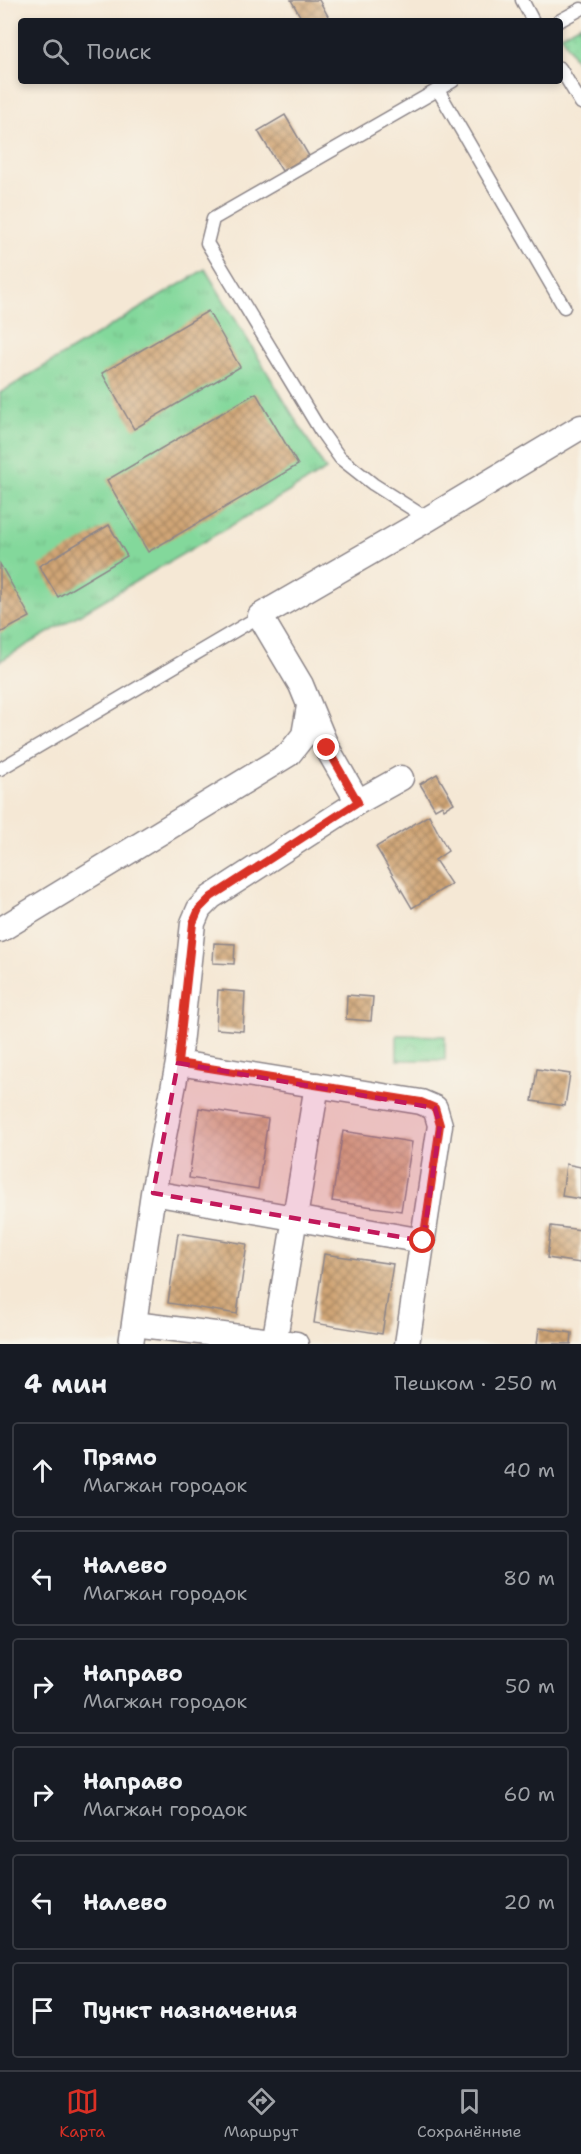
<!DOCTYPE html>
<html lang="ru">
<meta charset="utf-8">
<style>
:root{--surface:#171b24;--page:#20242c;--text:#f1f3f6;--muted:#9ea1a6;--line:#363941;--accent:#d93025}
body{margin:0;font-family:"Shantell Sans",sans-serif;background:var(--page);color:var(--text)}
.stop{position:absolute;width:18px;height:18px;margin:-14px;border:4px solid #d93025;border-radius:50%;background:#fff}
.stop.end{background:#d93025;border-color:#fff;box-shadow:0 2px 6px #0008}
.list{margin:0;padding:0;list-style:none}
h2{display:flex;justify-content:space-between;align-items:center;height:78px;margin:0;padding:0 24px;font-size:26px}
h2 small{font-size:20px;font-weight:400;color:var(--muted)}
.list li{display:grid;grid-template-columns:39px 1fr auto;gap:18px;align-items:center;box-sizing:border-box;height:96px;margin:0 12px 12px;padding:0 12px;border:2px solid var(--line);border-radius:6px}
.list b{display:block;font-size:22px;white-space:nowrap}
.list p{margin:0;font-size:20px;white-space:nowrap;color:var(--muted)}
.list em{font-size:20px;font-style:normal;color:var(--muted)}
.icon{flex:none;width:33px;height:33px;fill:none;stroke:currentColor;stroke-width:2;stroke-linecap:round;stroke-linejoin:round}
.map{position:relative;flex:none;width:581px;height:1344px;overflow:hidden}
.search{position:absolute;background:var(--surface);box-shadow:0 3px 9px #0003;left:18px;right:18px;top:18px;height:66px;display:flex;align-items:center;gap:15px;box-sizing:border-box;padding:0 21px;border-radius:6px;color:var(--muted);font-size:22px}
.sheet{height:726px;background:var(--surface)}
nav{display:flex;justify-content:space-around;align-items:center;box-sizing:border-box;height:84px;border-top:2px solid var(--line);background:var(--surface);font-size:16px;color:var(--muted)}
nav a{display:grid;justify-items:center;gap:3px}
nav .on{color:var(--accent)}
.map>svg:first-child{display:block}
.grass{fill:url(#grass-tufts);stroke:#527d6b;stroke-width:1.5}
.park{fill:url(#park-crowns);stroke:#527d6b;stroke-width:1.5}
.garden{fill:url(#garden-dots);stroke:#527d6b;stroke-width:1.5}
.building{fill:url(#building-cross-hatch)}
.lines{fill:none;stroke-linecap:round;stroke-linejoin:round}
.lane-casing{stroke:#8c8588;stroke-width:15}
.street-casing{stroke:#8c8588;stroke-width:27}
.lane{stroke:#fff;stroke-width:12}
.street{stroke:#fff;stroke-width:24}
.route{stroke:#d93025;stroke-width:8}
.marked{fill:#c2185b;fill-opacity:0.2;stroke:#c2185b;stroke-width:4.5;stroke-dasharray:12 8;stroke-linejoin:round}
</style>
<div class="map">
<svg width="581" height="1344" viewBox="0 0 581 1344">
<defs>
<pattern id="grass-tufts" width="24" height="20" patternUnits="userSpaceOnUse" patternTransform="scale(1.5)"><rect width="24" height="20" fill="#83d89b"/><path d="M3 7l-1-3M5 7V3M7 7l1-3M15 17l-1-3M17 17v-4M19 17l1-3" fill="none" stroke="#71b986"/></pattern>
<pattern id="park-crowns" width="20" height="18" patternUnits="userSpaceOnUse" patternTransform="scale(1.5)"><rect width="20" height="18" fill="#83d89b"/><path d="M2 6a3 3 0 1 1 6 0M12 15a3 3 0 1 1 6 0" fill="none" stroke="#71b986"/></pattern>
<pattern id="garden-dots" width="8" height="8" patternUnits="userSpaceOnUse" patternTransform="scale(1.5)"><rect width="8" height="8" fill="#83d89b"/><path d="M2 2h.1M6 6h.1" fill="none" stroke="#71b986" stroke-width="1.8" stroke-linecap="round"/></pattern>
<pattern id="building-cross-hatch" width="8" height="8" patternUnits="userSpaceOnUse" patternTransform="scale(1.5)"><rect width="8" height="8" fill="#d0a576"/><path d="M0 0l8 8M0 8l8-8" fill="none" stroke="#a88662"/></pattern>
</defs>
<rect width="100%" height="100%" fill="#f7f3e8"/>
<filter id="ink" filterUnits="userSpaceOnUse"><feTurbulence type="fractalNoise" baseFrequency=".0167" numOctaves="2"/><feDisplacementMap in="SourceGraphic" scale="12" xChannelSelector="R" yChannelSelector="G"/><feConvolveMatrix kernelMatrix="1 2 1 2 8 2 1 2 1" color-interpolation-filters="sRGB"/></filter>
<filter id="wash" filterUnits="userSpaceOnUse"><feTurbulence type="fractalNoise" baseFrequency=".008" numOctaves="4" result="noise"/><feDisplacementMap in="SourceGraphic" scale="24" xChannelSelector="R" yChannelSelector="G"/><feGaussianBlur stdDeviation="1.35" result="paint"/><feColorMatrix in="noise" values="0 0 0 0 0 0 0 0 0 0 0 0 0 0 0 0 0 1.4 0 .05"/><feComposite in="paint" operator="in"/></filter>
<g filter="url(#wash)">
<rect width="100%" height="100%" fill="#f5e8d5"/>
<!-- grass -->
<path class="grass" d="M205,269L326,470L0,661V393Z"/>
<!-- park -->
<path class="park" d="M397,1035L445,1036V1060H397Z"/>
<!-- garden -->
<path class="garden" d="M581,24V70L561,35Z"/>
<g id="blocks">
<!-- building -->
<path class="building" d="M291,0H319L329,18L324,21H303Z
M285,115L309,156L282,171L258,131Z
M208,311L240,367L134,429L102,373Z
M256,393L298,465L148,552L107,480Z
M109,525L127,556L58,597L39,566Z
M0,564L30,617L0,633Z
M437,774L454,803L444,809L442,805L435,809L420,784Z
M429,815L448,851L435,860L451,884L412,908L376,847Z
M214,943L235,944L234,964L213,963Z
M218,990L245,992L243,1031L216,1029Z
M347,995L373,997L371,1021L346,1019Z
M537,1069L570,1074L565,1106L532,1101Z
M199,1108L268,1119L258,1189L189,1178Z
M343,1131L412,1142L401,1211L332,1201Z
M566,1164L581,1167V1199L562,1196Z
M551,1226L581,1230L580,1263L547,1258Z
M178,1233L247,1244L237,1314L168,1303Z
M324,1254L393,1264L382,1334L314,1323Z
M539,1328L572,1333L571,1344H537Z"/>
</g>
</g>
<g filter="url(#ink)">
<use href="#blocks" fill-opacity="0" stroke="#8c8588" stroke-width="1.5"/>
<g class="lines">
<defs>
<path id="lane" d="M522,0L533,21
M559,21L581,9
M560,68L581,103
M438,90L564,307
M428,519L373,484L340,458L320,430L207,243L213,219L453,81
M0,769L260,616"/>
<path id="street" d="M358,802L327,748L301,685L260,616L428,519L581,427
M0,930L289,754L304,735L309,706
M178,1063L421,1102L435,1108L440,1125L407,1344
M153,1193L423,1241
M134,1324L296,1344
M131,1344L153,1193L178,1063L193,923L199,909L211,897L358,802L401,778
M274,1344L317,1085"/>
</defs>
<!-- lane casing -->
<use href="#lane" class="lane-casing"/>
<!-- street casing -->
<use href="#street" class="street-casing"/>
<!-- lane -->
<use href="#lane" class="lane"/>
<!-- street -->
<use href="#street" class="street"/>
</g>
</g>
<g class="lines" filter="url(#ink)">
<!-- route -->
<path class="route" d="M327,748L358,802L211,897L199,909L193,923L178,1063L421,1102L435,1108L440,1125L423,1241"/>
</g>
<!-- marked area -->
<path class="marked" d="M178,1063L435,1108L440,1125L423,1241L153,1193Z"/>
</svg>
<div class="stop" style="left:423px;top:1241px"></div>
<div class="stop end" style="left:327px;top:748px"></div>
<div class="search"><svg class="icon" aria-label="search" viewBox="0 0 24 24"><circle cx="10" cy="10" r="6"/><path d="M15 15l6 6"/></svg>Поиск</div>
</div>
<section class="sheet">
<h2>4 мин<small>Пешком · 250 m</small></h2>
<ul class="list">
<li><svg class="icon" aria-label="ahead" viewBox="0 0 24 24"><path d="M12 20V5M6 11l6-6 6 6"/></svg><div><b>Прямо</b><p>Магжан городок</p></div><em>40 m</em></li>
<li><svg class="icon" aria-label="left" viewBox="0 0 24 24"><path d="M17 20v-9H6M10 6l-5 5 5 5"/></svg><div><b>Налево</b><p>Магжан городок</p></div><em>80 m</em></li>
<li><svg class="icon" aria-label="right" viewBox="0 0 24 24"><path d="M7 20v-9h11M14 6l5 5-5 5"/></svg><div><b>Направо</b><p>Магжан городок</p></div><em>50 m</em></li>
<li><svg class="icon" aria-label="right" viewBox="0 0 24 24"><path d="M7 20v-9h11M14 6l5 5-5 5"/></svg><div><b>Направо</b><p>Магжан городок</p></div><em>60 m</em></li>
<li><svg class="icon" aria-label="left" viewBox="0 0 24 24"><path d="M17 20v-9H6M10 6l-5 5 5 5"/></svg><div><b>Налево</b></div><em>20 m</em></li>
<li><svg class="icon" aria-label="arrive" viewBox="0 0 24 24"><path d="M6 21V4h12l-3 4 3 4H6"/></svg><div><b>Пункт назначения</b></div></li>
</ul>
</section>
<nav>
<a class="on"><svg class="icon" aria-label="map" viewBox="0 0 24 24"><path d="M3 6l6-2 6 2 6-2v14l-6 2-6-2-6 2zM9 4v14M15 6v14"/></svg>Карта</a>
<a><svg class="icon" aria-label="directions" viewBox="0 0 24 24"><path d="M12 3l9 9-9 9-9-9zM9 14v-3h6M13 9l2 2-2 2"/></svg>Маршрут</a>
<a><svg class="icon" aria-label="saved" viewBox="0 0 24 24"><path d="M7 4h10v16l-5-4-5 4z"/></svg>Сохранённые</a>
</nav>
